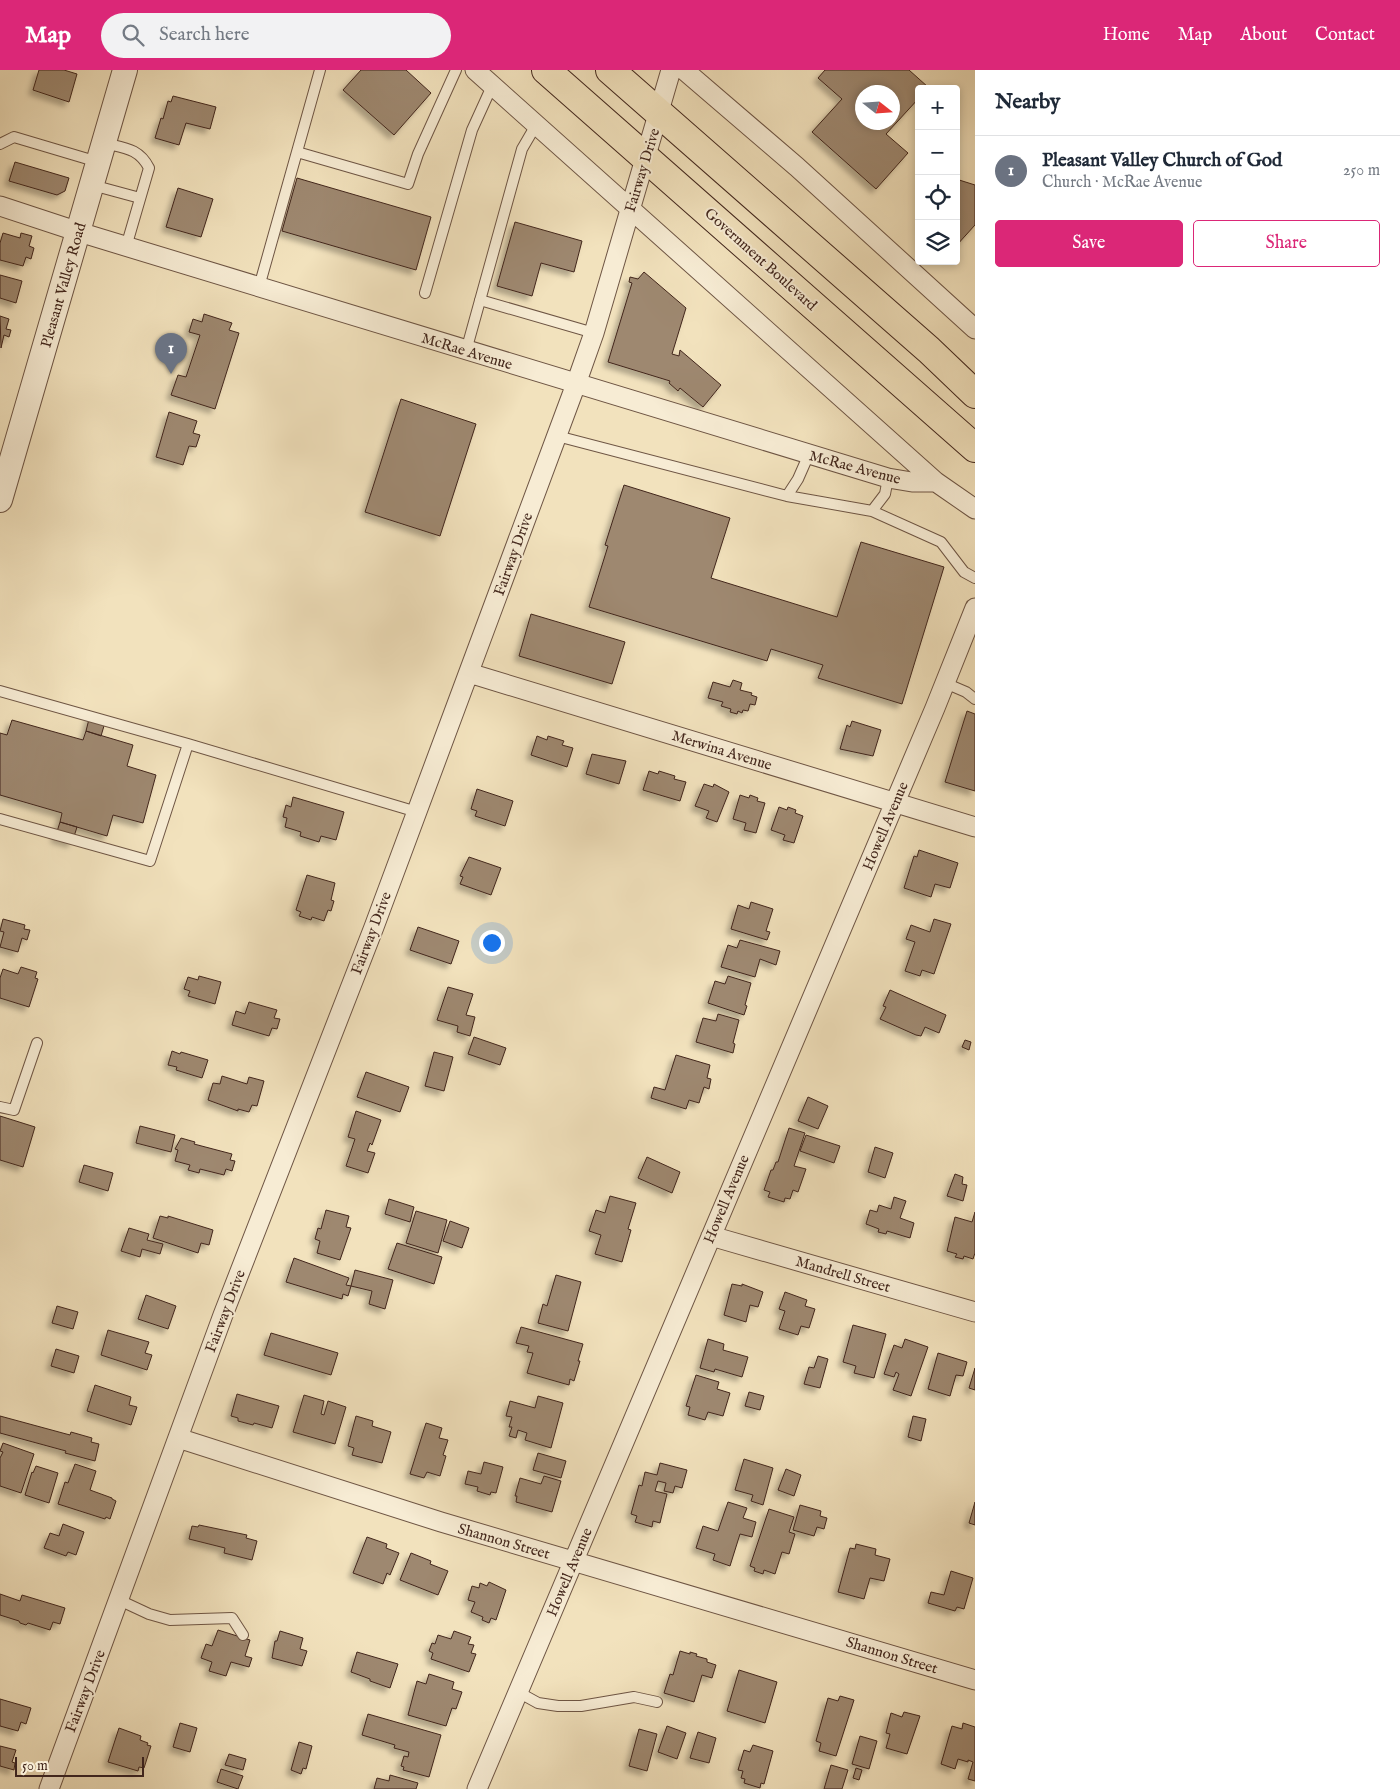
<!DOCTYPE html>
<meta charset="utf-8">
<style>
:root{--surface:#fff;--page:#f2f2f3;--text:#1f2937;--muted:#747a83;--line:#e0e1e3;--accent:#db2777}
body{margin:0;font-family:"IM FELL English",serif;background:var(--page);color:var(--text)}
.controls{position:absolute;right:15px;top:15px;display:grid;overflow:hidden;border-radius:5px;box-shadow:0 2px 8px #0003}
.controls button{width:45px;height:45px;display:grid;place-items:center;padding:0;border:0;border-bottom:1px solid var(--line);background:var(--surface);color:var(--text);font:25px sans-serif}
.compass{position:absolute;left:855px;top:15px;width:45px;height:45px;border-radius:50%;background:var(--surface);box-shadow:0 2px 8px #0003;rotate:107deg}
.scale{position:absolute;left:15px;bottom:12px;width:129px;box-sizing:border-box;padding-left:5px;border:2px solid #42261c;border-top:0;font-size:14px;line-height:18px;white-space:nowrap;color:#42261c;-webkit-text-stroke:4px #f7ecd4;paint-order:stroke}
.you{position:absolute;left:491px;top:872px;width:18px;height:18px;margin:-12px;border:4px solid #fff;border-radius:50%;background:#1a73e8;box-shadow:0 0 0 8px #1a73e833}
.badge{display:grid;place-items:center;width:32px;height:32px;border-radius:50%;background:var(--accent);color:#fff;font-size:16px;font-weight:700}
.pin{position:absolute;translate:-50% -41px;filter:drop-shadow(0 1px 2px #0008)}
.pin::after{content:'';position:absolute;top:26px;width:18px;height:15px;background:inherit;clip-path:polygon(0 0,100% 0,50% 100%)}
.list{margin:0;padding:0;list-style:none}
h2{display:flex;justify-content:space-between;align-items:center;height:65px;margin:0;padding:0 20px;font-size:21px}
h2 small{font-size:16px;font-weight:400;color:var(--muted)}
.list li{display:grid;grid-template-columns:32px 1fr auto;gap:15px;align-items:center;box-sizing:border-box;height:70px;padding:0 20px;border-top:1px solid var(--line)}
.list b{display:block;font-size:19px;white-space:nowrap}
.list p{margin:0;font-size:16px;white-space:nowrap;color:var(--muted)}
.list em{font-size:16px;font-style:normal;color:var(--muted)}
.actions{display:flex;gap:10px;padding:15px 20px}
.actions a{flex:1;padding:11px 0;border:1px solid var(--accent);border-radius:5px;text-align:center;font-size:18px;color:var(--accent)}
.actions .main{background:var(--accent);color:#fff}
.icon{flex:none;width:28px;height:28px;fill:none;stroke:currentColor;stroke-width:2;stroke-linecap:round;stroke-linejoin:round}
.map{position:relative;flex:none;width:975px;height:1719px;overflow:hidden}
header{display:flex;align-items:center;gap:30px;box-sizing:border-box;height:70px;padding:0 25px;background:var(--accent);color:#fff}
header strong{font-size:24px}
nav{display:flex;gap:28px;margin-inline-start:auto;font-size:18px}
.search{width:350px;height:45px;background:var(--page);display:flex;align-items:center;gap:12px;box-sizing:border-box;padding:0 18px;border-radius:28px;color:var(--muted);font-size:19px}
main{display:flex}
aside{flex:1;background:var(--surface)}
.map>svg:first-child{display:block}
.building{fill:#9e8870;stroke:#42261c;fill-rule:evenodd;filter:url(#shadow)}
.lines{fill:none;stroke-linecap:round;stroke-linejoin:round}
.service-casing{stroke:#6e5544;stroke-width:12}
.minor-casing{stroke:#6e5544;stroke-width:21}
.tertiary-casing{stroke:#6e5544;stroke-width:26}
.primary-casing{stroke:#42261c;stroke-width:30}
.service{stroke:#f7ecd4;stroke-width:10}
.minor{stroke:#f7ecd4;stroke-width:19}
.tertiary{stroke:#f7ecd4;stroke-width:24}
.primary{stroke:#f2e2bd;stroke-width:28}
.labels{text-anchor:middle;stroke-width:4;stroke-linejoin:round;paint-order:stroke}
.street-label{font-size:15px;fill:#42261c;stroke:#f7ecd4}
</style>
<header>
<strong>Map</strong>
<div class="search"><svg class="icon" aria-label="search" viewBox="0 0 24 24"><circle cx="10" cy="10" r="6"/><path d="M15 15l6 6"/></svg>Search here</div>
<nav><a>Home</a><a>Map</a><a>About</a><a>Contact</a></nav>
</header>
<main>
<div class="map">
<svg width="975" height="1719" viewBox="0 0 975 1719">
<defs>
<filter id="shadow"><feDropShadow dx="-4.5" dy="4.5" stdDeviation="2.5" flood-color="#0004"/></filter>
</defs>
<rect width="100%" height="100%" fill="#f2e2bd"/>
<filter id="stains"><feTurbulence type="fractalNoise" baseFrequency=".004" numOctaves="4"/><feColorMatrix values="0 0 0 0 .2 0 0 0 0 .09 0 0 0 0 .02 0 0 0 .5 -.17"/></filter>
<radialGradient id="worn" r=".72"><stop offset=".6" stop-color="#630" stop-opacity="0"/><stop offset="1" stop-color="#630" stop-opacity=".3"/></radialGradient>
<!-- building -->
<path class="building" d="M39,0H64L77,4L69,32L33,20Z
M361,0H406L431,23L394,65L343,20Z
M825,0H909L928,17L927,19H919V28L886,64L908,83L876,119L812,62L842,29L818,8ZM862,22H892V52H862Z
M173,26L216,37L210,59L186,53L179,75L155,68L161,48L163,49L168,31L171,32Z
M15,92L69,108L65,121L57,125L9,111Z
M297,108L431,147L416,200L282,161Z
M956,109L975,115V155L956,176Z
M178,118L213,129L201,167L166,157Z
M515,152L582,171L574,202L541,193L532,226L497,216Z
M3,163L20,168L21,163L32,166L29,176L34,178L31,189L26,187L23,196L0,190V173Z
M644,202L686,238L672,284L679,286L680,280L721,315L703,337L680,318L678,321L669,313L670,311L608,292L632,213L629,212L630,207L638,209Z
M0,205L22,211L16,233L0,228Z
M204,244L232,253L229,260L239,263L215,339L171,325L178,305L186,307L200,265L189,262L193,249L202,252Z
M0,246L9,249L6,259L11,260L9,267L4,265L1,278Z
M401,329L476,354L440,466L365,442Z
M169,342L197,351L193,363L200,365L196,377L189,376L183,395L156,387Z
M624,415L730,448L711,508L837,547L861,472L944,497L902,634L818,608L823,595L771,579L767,591L589,537L608,476L605,475Z
M531,544L625,572L612,614L519,586Z
M733,610L742,613L740,620L752,623L751,625L757,627L755,635L750,634L748,641L743,640L742,643L738,641L737,644L730,642L731,639L721,636L723,632L708,628L713,612L730,617Z
M967,641L975,644V721L945,712Z
M90,645L106,649L101,666L86,661Z
M12,650L83,670L86,661L133,675L127,696L156,705L143,753L113,745L107,766L60,752L62,743L0,725V663L7,665Z
M852,651L881,660L873,686L840,679L847,655L850,657Z
M537,666L547,670L548,666L564,671L562,675L573,678L567,697L531,685Z
M592,684L626,691L619,714L586,704Z
M649,701L658,704L659,701L675,706L674,709L686,712L680,731L643,720Z
M704,714L713,717L714,714L729,722L717,752L706,748L709,741L695,736Z
M477,719L513,731L505,756L475,746L477,741L471,739Z
M740,725L749,728L750,725L758,728L757,731L765,733L756,763L744,760L746,753L733,749Z
M293,727L344,742L336,770L321,766L319,772L300,766L301,762L285,757L287,748L283,747L286,735L291,737Z
M779,737L787,740L788,737L796,740L795,743L803,746L794,773L783,770L785,765L771,760Z
M60,752L77,757L72,773L55,768Z
M919,780L958,793L950,818L935,814L931,827L904,818L914,786L917,787Z
M469,787L501,798L491,825L460,814L463,807L460,806Z
M307,805L335,813L331,830L334,831L331,841L328,840L324,851L312,847L311,850L299,846L301,842L296,840Z
M751,832L773,839L766,861L770,862L767,870L731,859L738,835L749,839Z
M3,849L25,855L24,859L30,860L27,870L22,868L18,882L0,877L4,862L0,861Z
M934,849L951,854L934,904L922,900L920,906L905,901L915,872L906,869L911,855L930,862Z
M418,857L459,871L451,894L410,880Z
M740,870L780,881L776,895L760,889L755,907L721,897L728,875L737,878Z
M21,897L37,902L35,908L38,909L29,937L0,928V908L3,899L18,904Z
M199,906L221,912L215,934L188,926L190,921L184,919L188,907L198,910Z
M728,906L751,913L745,935L747,936L744,945L708,933L715,911L725,914Z
M448,917L473,924L466,945L475,947L470,966L457,962L458,956L437,950Z
M890,920L946,945L939,963L925,957L921,966L916,965L880,949L886,937L883,936Z
M249,932L277,940L274,948L280,949L277,959L272,958L269,966L232,955L236,941L245,944Z
M718,944L739,950L733,973L735,974L733,983L696,972L703,948L716,951Z
M474,967L506,978L500,995L468,984Z
M965,970L971,972L969,980L962,977Z
M172,981L180,984L181,982L208,990L202,1008L176,1000L177,997L168,995Z
M434,982L453,987L444,1021L425,1016Z
M676,985L710,995L707,1008L711,1009L709,1019L704,1017L699,1033L689,1030L686,1039L651,1028L654,1017L665,1020Z
M366,1002L409,1017L400,1042L357,1027Z
M222,1006L247,1014L249,1007L264,1011L257,1036L252,1035L249,1042L238,1039V1041L208,1030L213,1013L220,1014Z
M808,1027L828,1036L818,1059L798,1051Z
M356,1041L381,1050L372,1075L370,1073L367,1081L375,1083L368,1103L346,1096L355,1069L348,1067Z
M0,1046L35,1057L23,1097L0,1090Z
M140,1056L175,1065L171,1082L136,1073Z
M789,1058L805,1063L794,1096L806,1099L798,1122L793,1120L790,1129L785,1128L784,1132L768,1127L770,1122L764,1120L771,1100H773L776,1092H778Z
M806,1065L840,1076L834,1093L800,1081Z
M181,1068L195,1072L194,1074L232,1084L230,1090L235,1091L232,1101L226,1099L224,1105L200,1099L199,1103L188,1100L190,1095L175,1091L178,1080L175,1079Z
M875,1077L893,1083L885,1108L868,1102Z
M647,1087L680,1102L672,1123L638,1108Z
M84,1095L113,1103L108,1121L79,1112Z
M955,1104L963,1107L962,1114L967,1115L963,1131L947,1126Z
M610,1126L636,1133L628,1159L631,1160L622,1192L595,1184L601,1165L589,1161L596,1140L605,1143Z
M894,1127L906,1131L900,1148L914,1153L910,1168L887,1161L886,1164L878,1162L879,1159L866,1154L870,1140L877,1142L879,1135L891,1139Z
M389,1129L414,1137L410,1152L385,1144Z
M326,1140L349,1146L346,1157L351,1158L340,1190L317,1183L320,1171L315,1169L318,1158L321,1159Z
M416,1141L447,1150L438,1183L406,1173Z
M975,1142V1183L973,1189L964,1186L963,1189L955,1187L957,1184L947,1181L955,1147L972,1152Z
M160,1146L168,1148V1146L213,1160L209,1175L201,1173L198,1183L153,1168Z
M450,1151L469,1158L462,1178L443,1171Z
M129,1158L149,1164L147,1170L163,1174L160,1184L142,1179L140,1187L121,1181Z
M397,1173L442,1187L434,1214L388,1199Z
M294,1188L349,1208L346,1215L351,1216L348,1226L343,1224L342,1229L286,1212Z
M355,1200L393,1210L385,1239L369,1234L372,1221L351,1216Z
M556,1205L581,1212L568,1261L538,1253L543,1234L547,1236Z
M732,1214L742,1216V1214L763,1222L758,1237L750,1235L746,1252L724,1245Z
M785,1222L807,1230L805,1236L815,1239L809,1258L801,1256L798,1265L779,1259L785,1241L779,1239Z
M146,1225L176,1236L168,1259L138,1249Z
M57,1236L78,1242L73,1259L52,1253Z
M853,1255L886,1264L874,1308L854,1303L856,1296L843,1292Z
M521,1257L583,1274L578,1291H580L574,1311L570,1309L569,1315L527,1303L533,1283L527,1282L529,1276L516,1273Z
M108,1260L149,1272L145,1283L152,1285L147,1300L101,1285Z
M271,1263L338,1283L331,1305L264,1285Z
M708,1269L724,1274L723,1280L748,1287L742,1307L715,1299L714,1302L700,1298Z
M905,1269L928,1277L911,1326L893,1320L899,1304L896,1302L894,1307L884,1304L894,1275L902,1278Z
M56,1279L79,1286L74,1303L51,1296Z
M938,1283L967,1292L963,1306L956,1305L950,1326L928,1319Z
M818,1286L828,1289L820,1318L804,1314L809,1297L814,1298Z
M975,1298V1320L969,1318Z
M696,1305L719,1312L717,1319L730,1323L723,1346L708,1342L705,1350L688,1345L690,1337L686,1336Z
M95,1315L131,1327L129,1335L137,1337L131,1355L87,1341Z
M749,1322L764,1326L760,1340L745,1336Z
M237,1324L279,1336L272,1358L254,1353L253,1355L238,1351V1348L231,1346Z
M304,1325L324,1331L321,1344L324,1345L328,1331L346,1337L335,1374L293,1362Z
M538,1326L563,1333L551,1378L525,1370L527,1363L518,1360L516,1368L509,1366L512,1357H509L512,1347L506,1346L510,1331L535,1338Z
M0,1346L70,1365L71,1362L92,1368L91,1372L99,1374L95,1391L65,1383L66,1381L0,1363Z
M356,1346L373,1351L372,1356L391,1362L382,1393L352,1385L354,1378L348,1376Z
M913,1346L926,1349L921,1371L908,1367Z
M426,1353L442,1358L439,1368L448,1370L443,1385L446,1386L440,1406L427,1402L424,1408L410,1404Z
M3,1373L34,1384L21,1423L0,1416V1388L3,1382L0,1381Z
M538,1383L566,1391L561,1408L533,1400Z
M744,1389L773,1398L763,1435L751,1431L753,1425L735,1420Z
M484,1392L503,1397L496,1423L491,1422L490,1425L477,1421L478,1417L465,1414L468,1401L481,1404Z
M660,1393L687,1400L682,1418L675,1416L673,1423L664,1421L666,1413L658,1411L655,1421L667,1424L660,1453L653,1451L652,1457L635,1452L637,1446L631,1444L639,1415L642,1416L645,1402L657,1405Z
M75,1394L96,1401L90,1420L112,1428V1429L116,1431L110,1449L106,1447L105,1449L58,1434L65,1412L68,1413Z
M36,1396L58,1403L49,1433L25,1425L32,1402L33,1403Z
M786,1399L801,1405L794,1426L778,1420Z
M544,1406L561,1411L552,1442L516,1432L517,1426H515L520,1408L541,1414Z
M728,1432L747,1438L743,1448L756,1452L752,1467L740,1464L730,1496L713,1490L715,1484L696,1478L703,1456L718,1461Z
M975,1432V1455L969,1453Z
M800,1435L821,1441L820,1446L827,1448L824,1459L817,1457L814,1466L793,1460Z
M769,1439L794,1447L789,1462L795,1464L789,1484L782,1482L775,1504L764,1500L763,1504L754,1501L755,1498L750,1496Z
M63,1454L84,1462L76,1485L68,1482L66,1486L44,1478L50,1463L59,1466Z
M199,1455L247,1465L246,1468L257,1471L252,1490L224,1483L225,1478L189,1469L192,1456L198,1457Z
M367,1467L387,1474L386,1478L399,1483L390,1505L387,1503L383,1514L353,1503Z
M856,1474L876,1479L875,1485L890,1489L884,1511L870,1508L864,1529L838,1522L850,1478L855,1479Z
M411,1483L431,1491L430,1494L448,1501L438,1525L400,1510Z
M951,1501L973,1508L964,1539L957,1537L955,1541L928,1533L931,1522L944,1525Z
M489,1512L506,1520L496,1550L491,1548L489,1553L482,1550L483,1547L471,1542L475,1532L468,1530L472,1516L479,1518L480,1513L487,1516Z
M0,1524L20,1531L22,1525L65,1538L60,1554L53,1552L50,1560L28,1553L26,1555L20,1553L19,1551L0,1545Z
M218,1560L250,1570L245,1586L252,1588L249,1597L231,1592L226,1606L209,1601L212,1592L201,1588L206,1574L212,1576Z
M280,1561L303,1568L300,1579L307,1581L302,1596L272,1588L275,1571H277Z
M454,1561L471,1567L468,1574L474,1575L471,1583L476,1584L469,1602L431,1589L433,1583L429,1581L432,1573L435,1574L438,1565L451,1569Z
M680,1581L690,1584V1582L697,1584L696,1586L707,1589V1592L716,1595L712,1608L702,1605L694,1632L664,1623L670,1604L673,1605Z
M357,1582L398,1594L390,1618L370,1611V1609L351,1602Z
M739,1600L777,1612L765,1653L727,1641Z
M429,1604L454,1612L452,1619L462,1622L456,1639L452,1638L446,1656L408,1645L417,1611L426,1614Z
M840,1626L854,1630L836,1686L819,1681L821,1673L816,1671L828,1628L838,1631Z
M0,1629L31,1638L26,1654L21,1652L18,1661L0,1656Z
M904,1642L920,1646L907,1684L886,1678L890,1664L886,1663L891,1643L902,1647Z
M368,1644L441,1665L429,1707L403,1700L404,1697L401,1696L404,1686L408,1687L409,1682L394,1678L395,1675L362,1665Z
M180,1653L197,1658L190,1682L173,1677Z
M963,1653L975,1657V1711L968,1709L973,1692L968,1690V1692L958,1689L955,1699L941,1694L952,1656L962,1659Z
M667,1656L686,1663L677,1689L658,1682Z
M119,1658L141,1666L140,1670L148,1673L147,1675L151,1676L144,1698L139,1697L138,1701L108,1692Z
M639,1659L657,1664L647,1701L629,1696Z
M698,1662L716,1668L709,1693L690,1688Z
M860,1666L877,1671L869,1699L852,1694Z
M299,1672L312,1676L306,1699L303,1698L301,1704L291,1700Z
M753,1675L773,1681L764,1714L761,1713L760,1718L744,1713L745,1709L741,1708L743,1701L738,1700L744,1680L750,1682Z
M0,1676L16,1680L12,1692L15,1693L14,1700L0,1696Z
M229,1684L246,1689L243,1700L225,1695Z
M831,1695L848,1700L842,1719H824Z
M856,1698L862,1700L859,1710L853,1708Z
M221,1699L243,1706L238,1719L217,1712Z
M390,1705L418,1713L416,1719H374L377,1708L389,1711Z"/>
<g class="lines">
<defs>
<path id="service" d="M104,73C124,78 139,78 149,98L126,177
M0,74L14,67L98,92
M297,82L408,114L418,84L456,0
M92,115L140,128
M259,217L320,0
M425,223L472,60L492,16
M480,230L594,263
M466,281L522,79L536,55
M557,366L787,426L798,409L809,384
M787,426L872,441L885,424L888,408
M872,441L941,472L964,502L975,508
M945,613L966,622L975,629
M0,621L188,674L417,742
M0,749L150,791L188,674
M0,1037L14,1040L37,973
M119,1530L149,1544L170,1550L232,1548L243,1565
M518,1622L538,1633L558,1636H581L634,1627L657,1632"/>
<path id="minor" d="M475,0L936,412L975,439
M684,0L797,97L975,259
M0,136L79,162L888,408L912,412H936
M469,603L975,757
M711,1166L975,1242
M178,1368L441,1452L975,1610
M49,1719L223,1245L374,857L576,314L594,263L671,0
M477,1719L935,638L975,538"/>
<path id="tertiary" d="M0,430L125,0"/>
<path id="primary" d="M546,0L975,378
M610,0L929,280L975,324"/>
</defs>
<!-- service casing -->
<use href="#service" class="service-casing"/>
<!-- minor casing -->
<use href="#minor" class="minor-casing"/>
<!-- tertiary casing -->
<use href="#tertiary" class="tertiary-casing"/>
<!-- primary casing -->
<use href="#primary" class="primary-casing"/>
<!-- service -->
<use href="#service" class="service"/>
<!-- minor -->
<use href="#minor" class="minor"/>
<!-- tertiary -->
<use href="#tertiary" class="tertiary"/>
<!-- primary -->
<use href="#primary" class="primary"/>
</g>
<g class="labels">
<!-- street labels -->
<g class="street-label">
<text transform="translate(642 100) rotate(-73)" y="5">Fairway Drive</text>
<text transform="translate(761 189) rotate(42)" y="5">Government Boulevard</text>
<text transform="translate(63 215) rotate(-74)" y="5">Pleasant Valley Road</text>
<text transform="translate(467 281) rotate(17)" y="5">McRae Avenue</text>
<text transform="translate(855 397) rotate(15)" y="5">McRae Avenue</text>
<text transform="translate(513 484) rotate(-70)" y="5">Fairway Drive</text>
<text transform="translate(722 680) rotate(17)" y="5">Merwina Avenue</text>
<text transform="translate(885 756) rotate(-67)" y="5">Howell Avenue</text>
<text transform="translate(371 863) rotate(-69)" y="5">Fairway Drive</text>
<text transform="translate(726 1129) rotate(-67)" y="5">Howell Avenue</text>
<text transform="translate(843 1204) rotate(16)" y="5">Mandrell Street</text>
<text transform="translate(225 1241) rotate(-69)" y="5">Fairway Drive</text>
<text transform="translate(504 1471) rotate(16)" y="5">Shannon Street</text>
<text transform="translate(569 1502) rotate(-67)" y="5">Howell Avenue</text>
<text transform="translate(892 1585) rotate(17)" y="5">Shannon Street</text>
<text transform="translate(85 1621) rotate(-69)" y="5">Fairway Drive</text>
</g>
</g>
<rect width="100%" height="100%" filter="url(#stains)"/>
<rect width="100%" height="100%" fill="url(#worn)"/>
</svg>
<div class="controls">
<button>+</button>
<button>−</button>
<button><svg class="icon" aria-label="locate" viewBox="0 0 24 24"><circle cx="12" cy="12" r="6"/><path d="M12 2v4M12 18v4M2 12h4M18 12h4"/></svg></button>
<button><svg class="icon" aria-label="layers" viewBox="0 0 24 24"><path d="M12 4l9 5-9 5-9-5zM3 14l9 5 9-5"/></svg></button>
</div>
<svg class="compass" viewBox="-18 -18 36 36"><path d="M0-13l5 13h-10z" fill="#e53935"/><path d="M0 13l5-13h-10z" fill="#747a83"/></svg>
<div class="scale">50 m</div>
<div class="you"></div>
<div class="pin badge" style="left:171px;top:304px;background:#6b7280">1</div>
</div>
<aside>
<h2>Nearby<small></small></h2>
<ul class="list">
<li><span class="badge" style="background:#6b7280">1</span><div><b>Pleasant Valley Church of God</b><p>Church · McRae Avenue</p></div><em>250 m</em></li>
</ul>
<div class="actions"><a class="main">Save</a><a>Share</a></div>
</aside>
</main>
